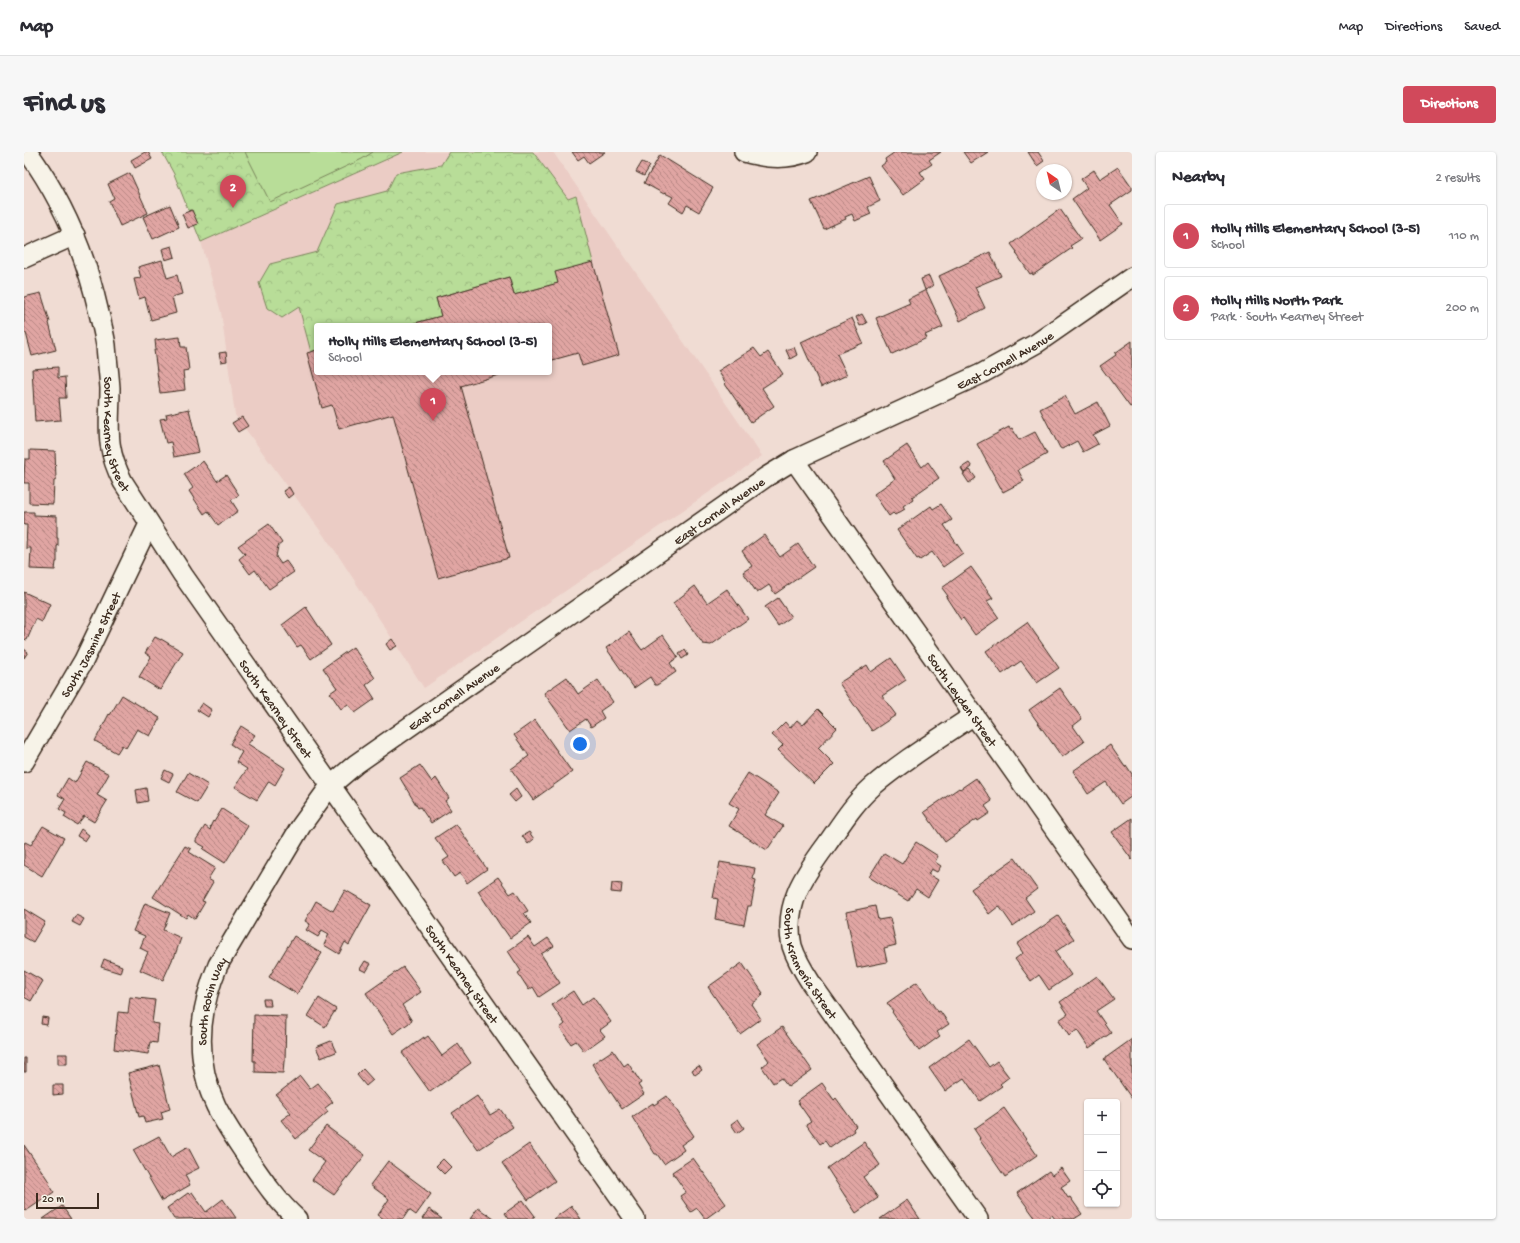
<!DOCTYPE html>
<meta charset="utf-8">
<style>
:root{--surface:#fff;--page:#f7f7f7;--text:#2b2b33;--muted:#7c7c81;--line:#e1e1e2;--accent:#d1495b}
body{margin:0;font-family:"Gochi Hand",sans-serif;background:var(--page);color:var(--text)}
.controls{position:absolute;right:12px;bottom:12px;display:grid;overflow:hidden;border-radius:4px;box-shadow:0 1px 3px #0004}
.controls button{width:36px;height:36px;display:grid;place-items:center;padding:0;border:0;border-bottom:1px solid var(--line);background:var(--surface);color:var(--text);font:20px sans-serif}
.compass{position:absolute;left:1012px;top:12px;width:36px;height:36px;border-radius:50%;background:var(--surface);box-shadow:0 1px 3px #0004;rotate:325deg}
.scale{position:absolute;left:12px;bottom:10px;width:63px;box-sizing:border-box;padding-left:4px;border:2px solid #3b2a1e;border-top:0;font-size:11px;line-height:14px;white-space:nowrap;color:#3b2a1e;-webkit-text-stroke:3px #f7f3e8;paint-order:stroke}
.you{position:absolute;left:556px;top:592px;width:14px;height:14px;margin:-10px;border:3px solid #fff;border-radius:50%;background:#1a73e8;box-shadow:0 0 0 6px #1a73e833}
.badge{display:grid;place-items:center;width:26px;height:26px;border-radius:50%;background:var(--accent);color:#fff;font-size:13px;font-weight:700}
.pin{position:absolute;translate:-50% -33px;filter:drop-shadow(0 1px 2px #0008)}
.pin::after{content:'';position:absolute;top:21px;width:14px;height:12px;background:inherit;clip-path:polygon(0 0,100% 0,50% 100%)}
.popup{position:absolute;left:290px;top:171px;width:238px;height:52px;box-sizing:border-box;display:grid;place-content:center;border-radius:4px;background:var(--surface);filter:drop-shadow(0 1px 3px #0005);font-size:13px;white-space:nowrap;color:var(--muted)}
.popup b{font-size:15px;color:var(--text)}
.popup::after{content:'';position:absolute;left:50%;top:100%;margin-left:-8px;border:8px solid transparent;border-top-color:var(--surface)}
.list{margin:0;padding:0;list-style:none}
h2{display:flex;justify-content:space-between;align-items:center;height:52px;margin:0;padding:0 16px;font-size:17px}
h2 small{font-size:13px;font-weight:400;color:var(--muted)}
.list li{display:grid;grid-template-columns:26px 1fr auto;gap:12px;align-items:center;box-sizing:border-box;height:64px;margin:0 8px 8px;padding:0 8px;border:1px solid var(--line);border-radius:4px}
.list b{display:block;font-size:15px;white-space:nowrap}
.list p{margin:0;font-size:13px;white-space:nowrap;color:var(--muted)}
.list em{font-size:13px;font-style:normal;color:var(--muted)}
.icon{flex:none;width:22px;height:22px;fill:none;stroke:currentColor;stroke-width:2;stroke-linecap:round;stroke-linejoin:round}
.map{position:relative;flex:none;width:1108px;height:1067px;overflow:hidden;border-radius:4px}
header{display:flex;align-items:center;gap:24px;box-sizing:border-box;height:56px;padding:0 20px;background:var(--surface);border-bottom:1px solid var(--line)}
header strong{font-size:19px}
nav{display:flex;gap:22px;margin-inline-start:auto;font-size:14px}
.intro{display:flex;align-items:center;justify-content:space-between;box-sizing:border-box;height:96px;padding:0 24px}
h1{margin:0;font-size:28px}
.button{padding:10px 18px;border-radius:4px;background:var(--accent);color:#fff;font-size:14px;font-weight:700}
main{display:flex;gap:24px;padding:0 24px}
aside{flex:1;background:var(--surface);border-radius:4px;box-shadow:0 1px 3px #0004}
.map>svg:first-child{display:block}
.built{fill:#ebccc5;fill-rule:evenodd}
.park{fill:url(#park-crowns);stroke:#7a845b}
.pitch{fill:#b8dd98;stroke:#7a845b}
.building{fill:url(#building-back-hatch);stroke:#3b2a1e}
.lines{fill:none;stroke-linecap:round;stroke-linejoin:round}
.minor-casing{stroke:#3b2a1e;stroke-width:22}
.minor{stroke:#f7f3e8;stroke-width:19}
.labels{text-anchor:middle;stroke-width:4;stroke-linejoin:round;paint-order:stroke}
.street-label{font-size:13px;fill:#3b2a1e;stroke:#f7f3e8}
</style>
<header>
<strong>Map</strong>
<nav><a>Map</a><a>Directions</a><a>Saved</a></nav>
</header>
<div class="intro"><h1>Find us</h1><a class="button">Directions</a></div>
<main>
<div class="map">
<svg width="1108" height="1067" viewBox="0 0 1108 1067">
<defs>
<pattern id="park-crowns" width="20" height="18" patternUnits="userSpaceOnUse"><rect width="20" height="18" fill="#b8dd98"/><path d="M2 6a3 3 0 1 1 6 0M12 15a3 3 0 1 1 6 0" fill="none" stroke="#9fbe83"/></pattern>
<pattern id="building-back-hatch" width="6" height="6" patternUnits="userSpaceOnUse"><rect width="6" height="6" fill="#e0a5a3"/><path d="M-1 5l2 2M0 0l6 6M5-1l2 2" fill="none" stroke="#b78784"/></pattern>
</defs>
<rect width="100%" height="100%" fill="#f0dcd3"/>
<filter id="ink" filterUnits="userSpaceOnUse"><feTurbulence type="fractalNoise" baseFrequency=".025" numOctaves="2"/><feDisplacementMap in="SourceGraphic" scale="8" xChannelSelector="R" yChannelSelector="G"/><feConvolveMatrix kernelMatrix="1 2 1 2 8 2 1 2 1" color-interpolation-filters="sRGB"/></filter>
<g filter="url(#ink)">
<!-- built -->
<path class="built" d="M379,0H529L738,304L400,536L312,400L211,263L197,160L177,90ZM293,174H525V220H293Z"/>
<!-- park -->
<path class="park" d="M138,0H379L177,90L150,22Z
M425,0H509L544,47L552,44L569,110L534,131L490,143L485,125L412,146L417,164L380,174H293V198L287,200L275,155L258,166L243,156L235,131L246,112L293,100L314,52L363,39L372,21L417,13Z"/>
<!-- pitch -->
<path class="pitch" d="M221,0H349L338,7L246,50Z"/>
<!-- building -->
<path class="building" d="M121,0H124L128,7L111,16L107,8Z
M548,0H581L565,11L560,4L554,8Z
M871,0H917L905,8L908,12L896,20L901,27L879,43L857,14L862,10L861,7Z
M939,0H964L947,11Z
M1004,0H1014L1020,9L1013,14Z
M636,3L689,36L675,60L663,53L659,60L645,51L649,45L641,41L640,42L620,31Z
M618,10L626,14L620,24L612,20Z
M1094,15L1108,35V38L1086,53L1099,72L1076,88L1048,47L1063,36L1057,27L1070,18L1076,27Z
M106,21L124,61L96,74L85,49L90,46L84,32Z
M845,24L856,49L844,55L847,62L831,69L828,62L821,65L822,67L800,77L787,49Z
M146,53L155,75L129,87L119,65Z
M1036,57L1057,87L1046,94L1048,96L1009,123L1008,121L1006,122L992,101L993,100L987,92Z
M168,58L174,72L164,76L158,62Z
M148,94L151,105L141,108L138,97Z
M966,100L977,124L951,135L961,156L936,169L915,124Z
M138,108L143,126L153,123L158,142L148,145L152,161L127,168L121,145L115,147L110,127L117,126L114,115Z
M569,110L595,203L558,214L554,201L525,209V174H380L417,164L412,146L485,125L490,143L534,131L531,120Z
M905,124L909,134L901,138L897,127Z
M902,138L919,175L901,183L903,186L868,202L852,166L886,151L884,147Z
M17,141L26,170L25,171L32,198L8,204L2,181H0V145Z
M838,162L843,171L836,174L832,165Z
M828,166L839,191L813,202L823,223L797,235L777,190Z
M156,185L157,195H162L165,218L159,219L161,238L136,241L130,198H132L131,188Z
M1108,189V254L1106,255L1076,214L1092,203L1091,201Z
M770,195L773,203L766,207L762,198Z
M730,196L737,205L744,200L759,222L738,236L750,254L727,270L701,232L702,231L694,219Z
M293,198V220H485L437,234L485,406L414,426L369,262L315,277L308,253L298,256L283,201Z
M202,200L203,209L197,210L195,201Z
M34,215V226L41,225L42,246H35L37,268L11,270L8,217Z
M1041,244L1051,262L1074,250L1086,274L1069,283L1074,292L1059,300L1053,289L1038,297L1036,296L1016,257Z
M165,257L175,300L150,305L147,290L142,291L136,267L143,266L142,262Z
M218,265L224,274L214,280L208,271Z
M985,275L986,277L988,276L995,288L1011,280L1023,302L994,318L1000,329L979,340L953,292Z
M883,293L898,315L904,310L915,326L888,345L889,347L879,354L881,357L871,363L869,361L865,364L850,342L871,327L860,309Z
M6,298L31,299L32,328L30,329L29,352L5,351V331H0V326L1,307H6Z
M179,309L193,329L202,323L215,343L207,348L214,359L194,373L184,359L180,362L165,339L169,336L160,322Z
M945,311L948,315L940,321L937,316Z
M946,318L952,326L945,331L939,322Z
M265,335L269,342L264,346L259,339Z
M917,352L928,368L920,373L939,401L919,415L908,400L896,408L895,406L893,407L873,378L907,354L909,357Z
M0,360H10V363L33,364V386H34V394H33V410H32L31,418L6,417L7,396H2L3,373H0Z
M245,372L258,391L254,394L252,405L257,412L262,409L270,420L245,437L231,418L226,422L215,407L221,402L214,394Z
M740,383L756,405L774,392L790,415L751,442L745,433L733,441L719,420L728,414L718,399Z
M947,415L969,446L963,449L975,466L951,483L939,466L937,468L922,445L924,444L918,436Z
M671,434L683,451L703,437L724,467L687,493L679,492L649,451Z
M0,440L26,452L18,470L12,467L3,488L0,487Z
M754,446L767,465L754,474L741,455Z
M282,455L307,493L287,507L277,493L273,495L258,473Z
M1003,470L1035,516L1013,531L997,509L978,522L962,499Z
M605,480L618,498L639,483L654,505L646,511L652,520L633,533H631L626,525L610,536L582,496Z
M131,485L137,488V487L159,500L136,538L115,525L127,505L121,501Z
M368,487L373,494L366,498L362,492Z
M329,495L351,526L342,533L351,547L331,561L324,552L317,557L306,541L313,536L299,516Z
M0,497L4,500L0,506Z
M661,498L664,503L658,507L655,502Z
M867,506L882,528L858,544L872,563L848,579L815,531L843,513L847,520Z
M543,525L554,542L574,528L589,550L576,559L580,566L567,575L562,567L546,578L520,541Z
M1036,536L1058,567L1049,574L1060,590L1038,605L1005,558Z
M98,543L136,566L126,584L113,577L102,596L98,593L93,601L71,589L85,562L86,563Z
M178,551L188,558L184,565L173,558Z
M794,557L813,576L794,596L810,612L790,632L754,598L759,593L748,583L761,570L766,576L773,568L779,573Z
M511,568L548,620L509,648L487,617L505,604L490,583Z
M217,574L231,583L224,592L261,616L251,633L245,629L233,648L211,635L223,617L212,610L218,600L206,592Z
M1086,593L1101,615L1102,613L1108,622V644L1097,652L1082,630L1064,642L1049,619Z
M63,610L85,622L73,643L83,649L70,670L60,664L53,673L40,665L42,661L35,657L41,647L34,643L44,626L51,631Z
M396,613L408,630L412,626L425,646L421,649L427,658L407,671L396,655L394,656L376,626Z
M141,618L149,622L145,630L137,626Z
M164,621L184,633L173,651L153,640Z
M724,621L755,641L741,663L759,674L743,698L705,674L715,657L705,651Z
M952,626L968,649L961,654L966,661L954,669L953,667L921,690L900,660L935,636L936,637Z
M122,636L124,649L114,651L112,638Z
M492,637L497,645L491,650L485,643Z
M198,657L224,674L201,711L179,697L181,695L172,690V688L181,674L186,678L187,675H186L189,669L190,670Z
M1108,666V708L1088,680Z
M432,672L463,717L443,731L436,721L430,725L419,709L425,705L411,686Z
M19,674L40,686L18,724L0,713V692L1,690L7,693Z
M57,677L65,683L61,689L53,684Z
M505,680L510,687L504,692L498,684Z
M892,690L914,704L911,710L917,714L913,720L907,717L904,722L914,728L904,745L892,737L884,749L845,725L860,701L878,712Z
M161,694L167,697L165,700L191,716L184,727L189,730L178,749L181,750L171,767L164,762L162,766L129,745Z
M991,706L1013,737L1001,746L1010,759L989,774L975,754L965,762L947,737Z
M696,710L731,716L729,727L732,728L727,754H724L720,773L691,767L694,747L689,746Z
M474,725L486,742L491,739L504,759L500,761L507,771L486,786L479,776H478L454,739Z
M588,731L598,732L597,741L587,740Z
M321,738L347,753L325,793L321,790L315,802L300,793L305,782L298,778L294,785L282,778L286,772L281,769L292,749L309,759Z
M121,751L146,761L139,778L157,786L150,806H149L139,828L116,818L124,800L116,796L121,784L109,779Z
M851,754L854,768L866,766L872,793L860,796L863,810L833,816L822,760Z
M0,757L21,770L9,790L0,785Z
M52,763L60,767L56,774L48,770Z
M1034,764L1050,787L1031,800L1047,823L1025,838L1015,823L1007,829L991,807L999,801L993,792Z
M270,784L298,801L273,842L245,825Z
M504,785L511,795L524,786L530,794L517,802L536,831L515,845L509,835L505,838L494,821L497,819L484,799Z
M80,807L98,814L96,821L77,815Z
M341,809L347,812L342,820L336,817Z
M718,811L739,841L737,842L739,843L727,852L737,867L716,882L684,835Z
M379,815L397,840L378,853L388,869L369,882L342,841Z
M0,818L19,829L7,849L0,845Z
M1073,824L1090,847L1072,859L1087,881L1065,896L1053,878L1045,884L1035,868L1044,862L1036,850Z
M893,830L914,860L916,859L925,872L913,880L916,884L895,899L868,860L869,859L863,851Z
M549,839L558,853L569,845L587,870L576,878L581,884L560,899L552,889L547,892L536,876L541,872L528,853Z
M106,845L131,848L128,871L135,872L133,891L126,890L124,902L90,897L94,860L104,861Z
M295,846L312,857L301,875L284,864Z
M239,847H246L247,854H240Z
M230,863L262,864L261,910L260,909L259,921L231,920V909H229Z
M18,865L24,866L23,873L17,872Z
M758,875L788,918L764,935L757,926L749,931L738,915L745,909L733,892Z
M404,884L418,904L434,892L447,911L406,940L378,901L400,885V887Z
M945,887L965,915L973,909L985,925L976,932L978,934L956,949L940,926L921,939L905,916Z
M1108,887V947L1080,907Z
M307,889L312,900L297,906L292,895Z
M589,898L600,914L604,911L617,931L614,933L620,942L598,957L568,912Z
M34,902H43V912H34Z
M0,906H2V920H0Z
M135,913L146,957L137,960L139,967L121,971L119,964L115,965L104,921Z
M675,914L678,918L671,923L668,918Z
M339,917L349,928L342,934L333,923Z
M276,924L286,937L294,931L309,950L301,956L304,960L272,987L257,968L267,961L252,943Z
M798,931L810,948L812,946L832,974L829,977L830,979L806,996L801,989L796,992L782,972L787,969L773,949Z
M29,933H39V942L29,943Z
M453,944L466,963L476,957L489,975L454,998L428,961Z
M643,944L670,984L657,993L660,998L640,1012L633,1002H631L608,965L629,951L630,953Z
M980,956L1013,1003L981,1025L955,987L956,986L950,977Z
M714,967L720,976L713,981L707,972Z
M302,974L341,1003L310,1043L288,1028L301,1010L284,998Z
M135,984L147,1005L164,995L175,1016L161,1023L166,1033L138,1049L109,998Z
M840,990L856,1013L839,1025L854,1046L832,1061L803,1016Z
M505,992L531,1029L504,1048L478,1011Z
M0,993L26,1031L25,1032L30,1040L2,1059L0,1056Z
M669,1006L702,1052L681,1067L673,1056L667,1060L656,1044L662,1040L648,1020Z
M419,1007L427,1015L420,1022L412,1014Z
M364,1009L400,1036V1037L407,1042L392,1063L385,1058L379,1067H360L354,1063L365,1047L346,1033Z
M1037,1016L1046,1029L1037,1035L1044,1046L1046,1045L1058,1062L1050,1067H1031L1028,1063L1023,1067H1012L993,1041L1025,1019L1028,1023Z
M168,1040L182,1060L199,1047L212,1066L150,1067L143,1056L164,1041L165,1042Z
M499,1048L511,1064L507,1067H485L481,1061Z
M883,1048L896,1067H856Z
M547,1053L557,1067H529L546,1055Z
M38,1054L47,1067H19Z
M454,1056L470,1067H446Z
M405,1057L418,1067H398Z"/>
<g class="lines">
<defs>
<g id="minor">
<path id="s1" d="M4,0C38,48 61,100 74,157C77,169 80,181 82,193C83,207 85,222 86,236C86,274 80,294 99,330L159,423L611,1067"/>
<path d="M720,0C740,6 763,8 783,0"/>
<path d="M0,106L51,83"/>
<path id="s2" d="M770,308L1108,787"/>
<path id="s3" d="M950,563C916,586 879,608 848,635C830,651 817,672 803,692C780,723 759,753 768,794C772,807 780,820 787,831L954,1067"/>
<path id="s4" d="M0,610L60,508L125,372"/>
<path id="s5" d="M273,1067C253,1049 239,1028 224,1006C213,989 201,972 192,954C170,907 174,860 194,813L277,674L306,634L332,612L742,325L770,308L957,222L1013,191L1108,125"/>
</g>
</defs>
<!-- minor casing -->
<use href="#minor" class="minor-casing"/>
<!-- minor -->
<use href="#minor" class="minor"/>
</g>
</g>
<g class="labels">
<!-- street labels -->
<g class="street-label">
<text dy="5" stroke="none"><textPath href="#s5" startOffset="1297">East Cornell Avenue</textPath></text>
<text dy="5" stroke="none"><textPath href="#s1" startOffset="300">South Kearney Street</textPath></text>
<text dy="5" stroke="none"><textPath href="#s5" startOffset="973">East Cornell Avenue</textPath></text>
<text dy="5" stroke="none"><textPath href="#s4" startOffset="135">South Jasmine Street</textPath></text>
<text dy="5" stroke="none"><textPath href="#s5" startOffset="649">East Cornell Avenue</textPath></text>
<text dy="5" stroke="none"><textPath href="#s2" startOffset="293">South Leyden Street</textPath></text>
<text dy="5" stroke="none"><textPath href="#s1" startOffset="623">South Kearney Street</textPath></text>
<text dy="5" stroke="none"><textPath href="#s3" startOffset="332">South Krameria Street</textPath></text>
<text dy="5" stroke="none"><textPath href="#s1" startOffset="947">South Kearney Street</textPath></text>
<text dy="5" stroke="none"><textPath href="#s5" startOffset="248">South Robin Way</textPath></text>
</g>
</g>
</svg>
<div class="controls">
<button>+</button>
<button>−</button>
<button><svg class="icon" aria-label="locate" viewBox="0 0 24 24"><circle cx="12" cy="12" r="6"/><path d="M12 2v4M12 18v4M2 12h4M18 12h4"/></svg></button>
</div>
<svg class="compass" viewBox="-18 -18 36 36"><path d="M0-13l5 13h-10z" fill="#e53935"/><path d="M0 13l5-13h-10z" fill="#7c7c81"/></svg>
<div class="scale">20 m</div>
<div class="you"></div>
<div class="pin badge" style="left:409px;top:269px">1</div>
<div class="popup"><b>Holly Hills Elementary School (3-5)</b>School</div>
<div class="pin badge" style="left:209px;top:56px">2</div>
</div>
<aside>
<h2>Nearby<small>2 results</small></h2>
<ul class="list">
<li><span class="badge">1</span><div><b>Holly Hills Elementary School (3-5)</b><p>School</p></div><em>110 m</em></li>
<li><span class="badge">2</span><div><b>Holly Hills North Park</b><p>Park · South Kearney Street</p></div><em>200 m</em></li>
</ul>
</aside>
</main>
